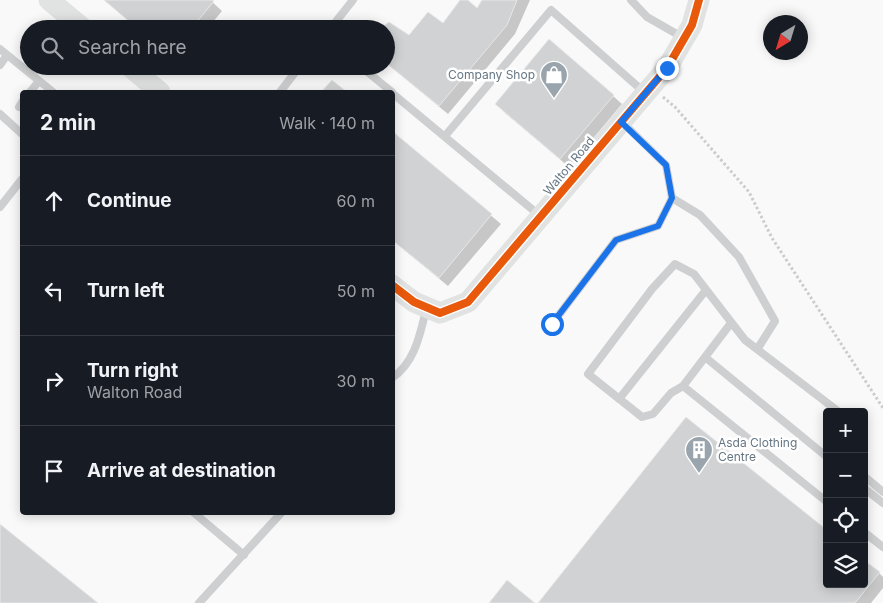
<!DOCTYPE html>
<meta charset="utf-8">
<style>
:root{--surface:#171b24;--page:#20242c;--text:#f1f3f6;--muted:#9ea1a6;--line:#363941}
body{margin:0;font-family:Inter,sans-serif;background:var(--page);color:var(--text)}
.controls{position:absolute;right:15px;bottom:15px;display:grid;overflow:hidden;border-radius:5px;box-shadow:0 2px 12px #0003}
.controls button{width:45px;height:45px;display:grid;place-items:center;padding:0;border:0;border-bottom:1px solid var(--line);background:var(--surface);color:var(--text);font:25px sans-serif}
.compass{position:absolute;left:763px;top:15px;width:45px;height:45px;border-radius:50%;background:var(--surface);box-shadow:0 2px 12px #0003;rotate:218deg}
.stop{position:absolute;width:15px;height:15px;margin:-11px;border:4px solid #1a73e8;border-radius:50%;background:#fff}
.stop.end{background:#1a73e8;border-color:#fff;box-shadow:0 1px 5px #0008}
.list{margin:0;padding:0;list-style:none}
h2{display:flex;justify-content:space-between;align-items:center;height:65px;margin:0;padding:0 20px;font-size:21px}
h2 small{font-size:16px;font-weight:400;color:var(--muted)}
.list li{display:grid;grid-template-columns:32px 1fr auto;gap:15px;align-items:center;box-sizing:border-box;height:90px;padding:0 20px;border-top:1px solid var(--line)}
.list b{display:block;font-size:19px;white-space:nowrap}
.list p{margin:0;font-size:16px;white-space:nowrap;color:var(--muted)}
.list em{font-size:16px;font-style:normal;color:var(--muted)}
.icon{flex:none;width:28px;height:28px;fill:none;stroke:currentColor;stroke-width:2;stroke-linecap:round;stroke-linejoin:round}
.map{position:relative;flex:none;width:883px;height:603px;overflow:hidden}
.search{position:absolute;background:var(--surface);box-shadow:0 2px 12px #0003;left:20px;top:20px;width:375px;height:55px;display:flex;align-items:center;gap:12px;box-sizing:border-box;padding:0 18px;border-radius:28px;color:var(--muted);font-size:19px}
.panel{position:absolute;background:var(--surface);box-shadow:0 2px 12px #0003;left:20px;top:90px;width:375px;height:425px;border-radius:5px}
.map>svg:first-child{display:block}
.shadow{fill:#0003}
.building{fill:#d0d2d3;stroke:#e8e8e8}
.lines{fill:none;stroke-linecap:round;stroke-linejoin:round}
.path{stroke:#cbcccd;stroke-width:3;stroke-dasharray:2.5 2.5;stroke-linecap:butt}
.lane{stroke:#cecfd0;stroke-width:8}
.secondary{stroke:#e1e2e2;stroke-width:21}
.cycleway-casing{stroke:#fff;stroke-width:11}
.cycleway{stroke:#e8590c;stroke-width:8}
.route{stroke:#1a73e8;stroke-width:6}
.labels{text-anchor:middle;stroke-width:5;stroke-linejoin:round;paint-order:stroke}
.poi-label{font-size:12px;fill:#657683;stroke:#fff;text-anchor:end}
.street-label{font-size:12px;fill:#657683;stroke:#fff}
</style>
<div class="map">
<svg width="883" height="603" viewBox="0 0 883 603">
<rect width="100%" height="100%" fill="#f9f9f9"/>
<!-- shadow -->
<path class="shadow" d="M104,0H210L222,11L207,29H138Z
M462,0H466L478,10L483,0H530L515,34L448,114L386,63L409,37L444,25Z
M183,66H201L193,75Z
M613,96L622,104L569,167L505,113Z
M392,132L501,224L448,286L392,240Z
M879,573L883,577V588L871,603H539L827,584H864Z"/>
<!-- building -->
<path class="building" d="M104,0H212L214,1L191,29H138Z
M460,0H468L477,8L482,0H517L507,25L439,106L386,63V29H363L370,20L381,28L389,22L409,35L428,12L443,23Z
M549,39L614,95L560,159L495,104Z
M332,80L347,92H321Z
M392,131L492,214L439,278L392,240Z
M686,417L827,530V584H864V560L880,572L855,603H538Z
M0,524L98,603H0Z
M507,580L535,603H489Z"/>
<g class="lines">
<!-- path -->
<path class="path" d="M663,97L675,107L749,192L772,238L883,408"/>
<!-- lane -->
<path class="lane" d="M631,0L647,17L682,37
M330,29L353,0
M0,49L53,92
M0,65L7,55
M360,66L392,92
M30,92L39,81
M280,92L300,66
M392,93L539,215
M19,107L22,102
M0,114L22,134
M445,136L551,10L644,92
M672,198L700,215L739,257L775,321L758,348
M0,207L22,179
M731,323L683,386L671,393L653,414L642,417L588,374L652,289L675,264L694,274L745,340L839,412
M552,324L616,240L658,226L672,198L666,165L623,123
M705,357L827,457
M392,378C415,363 420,334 426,310
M683,386L827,502
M619,399L706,290
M864,476L883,492
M864,488L883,503
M193,512L244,555
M864,532L883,547
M199,603L282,512"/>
<!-- secondary -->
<path class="secondary" d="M49,0L84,29
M129,66L160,92
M392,285L414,302L440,313L468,302L667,68L692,25L699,0"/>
<defs>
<path id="cycleway" d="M392,285L414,302L440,313L468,302L667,68L692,25L699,0"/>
</defs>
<!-- cycleway casing -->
<use href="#cycleway" class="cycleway-casing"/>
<!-- cycleway -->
<use href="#cycleway" class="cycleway"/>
</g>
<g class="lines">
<!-- route -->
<path class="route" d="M552,324L616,240L658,226L672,198L666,165L621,122L667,68"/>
</g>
<!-- icons -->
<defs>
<symbol id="shop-pin" viewBox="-11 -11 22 30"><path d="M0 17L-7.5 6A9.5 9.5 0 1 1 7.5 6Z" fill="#99a4ac" stroke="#fff"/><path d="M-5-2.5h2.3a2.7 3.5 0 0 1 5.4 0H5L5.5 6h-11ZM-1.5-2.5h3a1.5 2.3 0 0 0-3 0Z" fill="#fff"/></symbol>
<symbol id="building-pin" viewBox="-11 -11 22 30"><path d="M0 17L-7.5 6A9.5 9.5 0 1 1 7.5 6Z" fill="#99a4ac" stroke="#fff"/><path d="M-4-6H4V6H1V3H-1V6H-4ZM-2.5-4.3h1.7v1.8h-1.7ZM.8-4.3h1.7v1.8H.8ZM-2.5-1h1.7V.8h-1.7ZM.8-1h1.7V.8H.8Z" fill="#fff"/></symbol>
</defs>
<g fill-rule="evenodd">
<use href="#shop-pin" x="538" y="59" width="32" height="43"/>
<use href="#building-pin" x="683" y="434" width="32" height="43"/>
</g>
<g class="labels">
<!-- poi labels -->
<g class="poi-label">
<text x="535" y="79">Company Shop</text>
<text x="718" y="447" text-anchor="start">Asda Clothing<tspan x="718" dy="14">Centre</tspan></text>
</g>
<!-- street labels -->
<g class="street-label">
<text transform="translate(569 166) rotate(-50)" y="4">Walton Road</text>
</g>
</g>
</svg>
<div class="controls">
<button>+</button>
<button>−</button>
<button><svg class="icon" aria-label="locate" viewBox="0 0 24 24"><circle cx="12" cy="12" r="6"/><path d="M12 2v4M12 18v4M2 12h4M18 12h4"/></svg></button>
<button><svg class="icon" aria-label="layers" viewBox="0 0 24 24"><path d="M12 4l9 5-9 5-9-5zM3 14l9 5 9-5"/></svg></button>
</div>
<svg class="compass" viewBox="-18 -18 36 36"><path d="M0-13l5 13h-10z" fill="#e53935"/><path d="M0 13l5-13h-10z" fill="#9ea1a6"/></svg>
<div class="stop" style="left:552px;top:324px"></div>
<div class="stop end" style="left:667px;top:68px"></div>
<div class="search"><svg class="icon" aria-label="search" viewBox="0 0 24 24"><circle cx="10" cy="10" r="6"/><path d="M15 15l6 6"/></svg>Search here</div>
<section class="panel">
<h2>2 min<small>Walk · 140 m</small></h2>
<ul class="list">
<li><svg class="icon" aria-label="ahead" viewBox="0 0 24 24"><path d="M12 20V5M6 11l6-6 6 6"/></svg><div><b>Continue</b></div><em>60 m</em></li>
<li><svg class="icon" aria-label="left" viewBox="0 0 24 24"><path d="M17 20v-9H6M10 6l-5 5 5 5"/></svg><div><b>Turn left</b></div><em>50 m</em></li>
<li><svg class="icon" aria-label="right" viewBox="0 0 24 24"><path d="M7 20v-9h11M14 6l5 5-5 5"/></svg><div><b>Turn right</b><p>Walton Road</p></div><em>30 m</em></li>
<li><svg class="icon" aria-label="arrive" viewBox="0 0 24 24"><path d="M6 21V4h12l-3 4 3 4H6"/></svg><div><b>Arrive at destination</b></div></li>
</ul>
</section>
</div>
